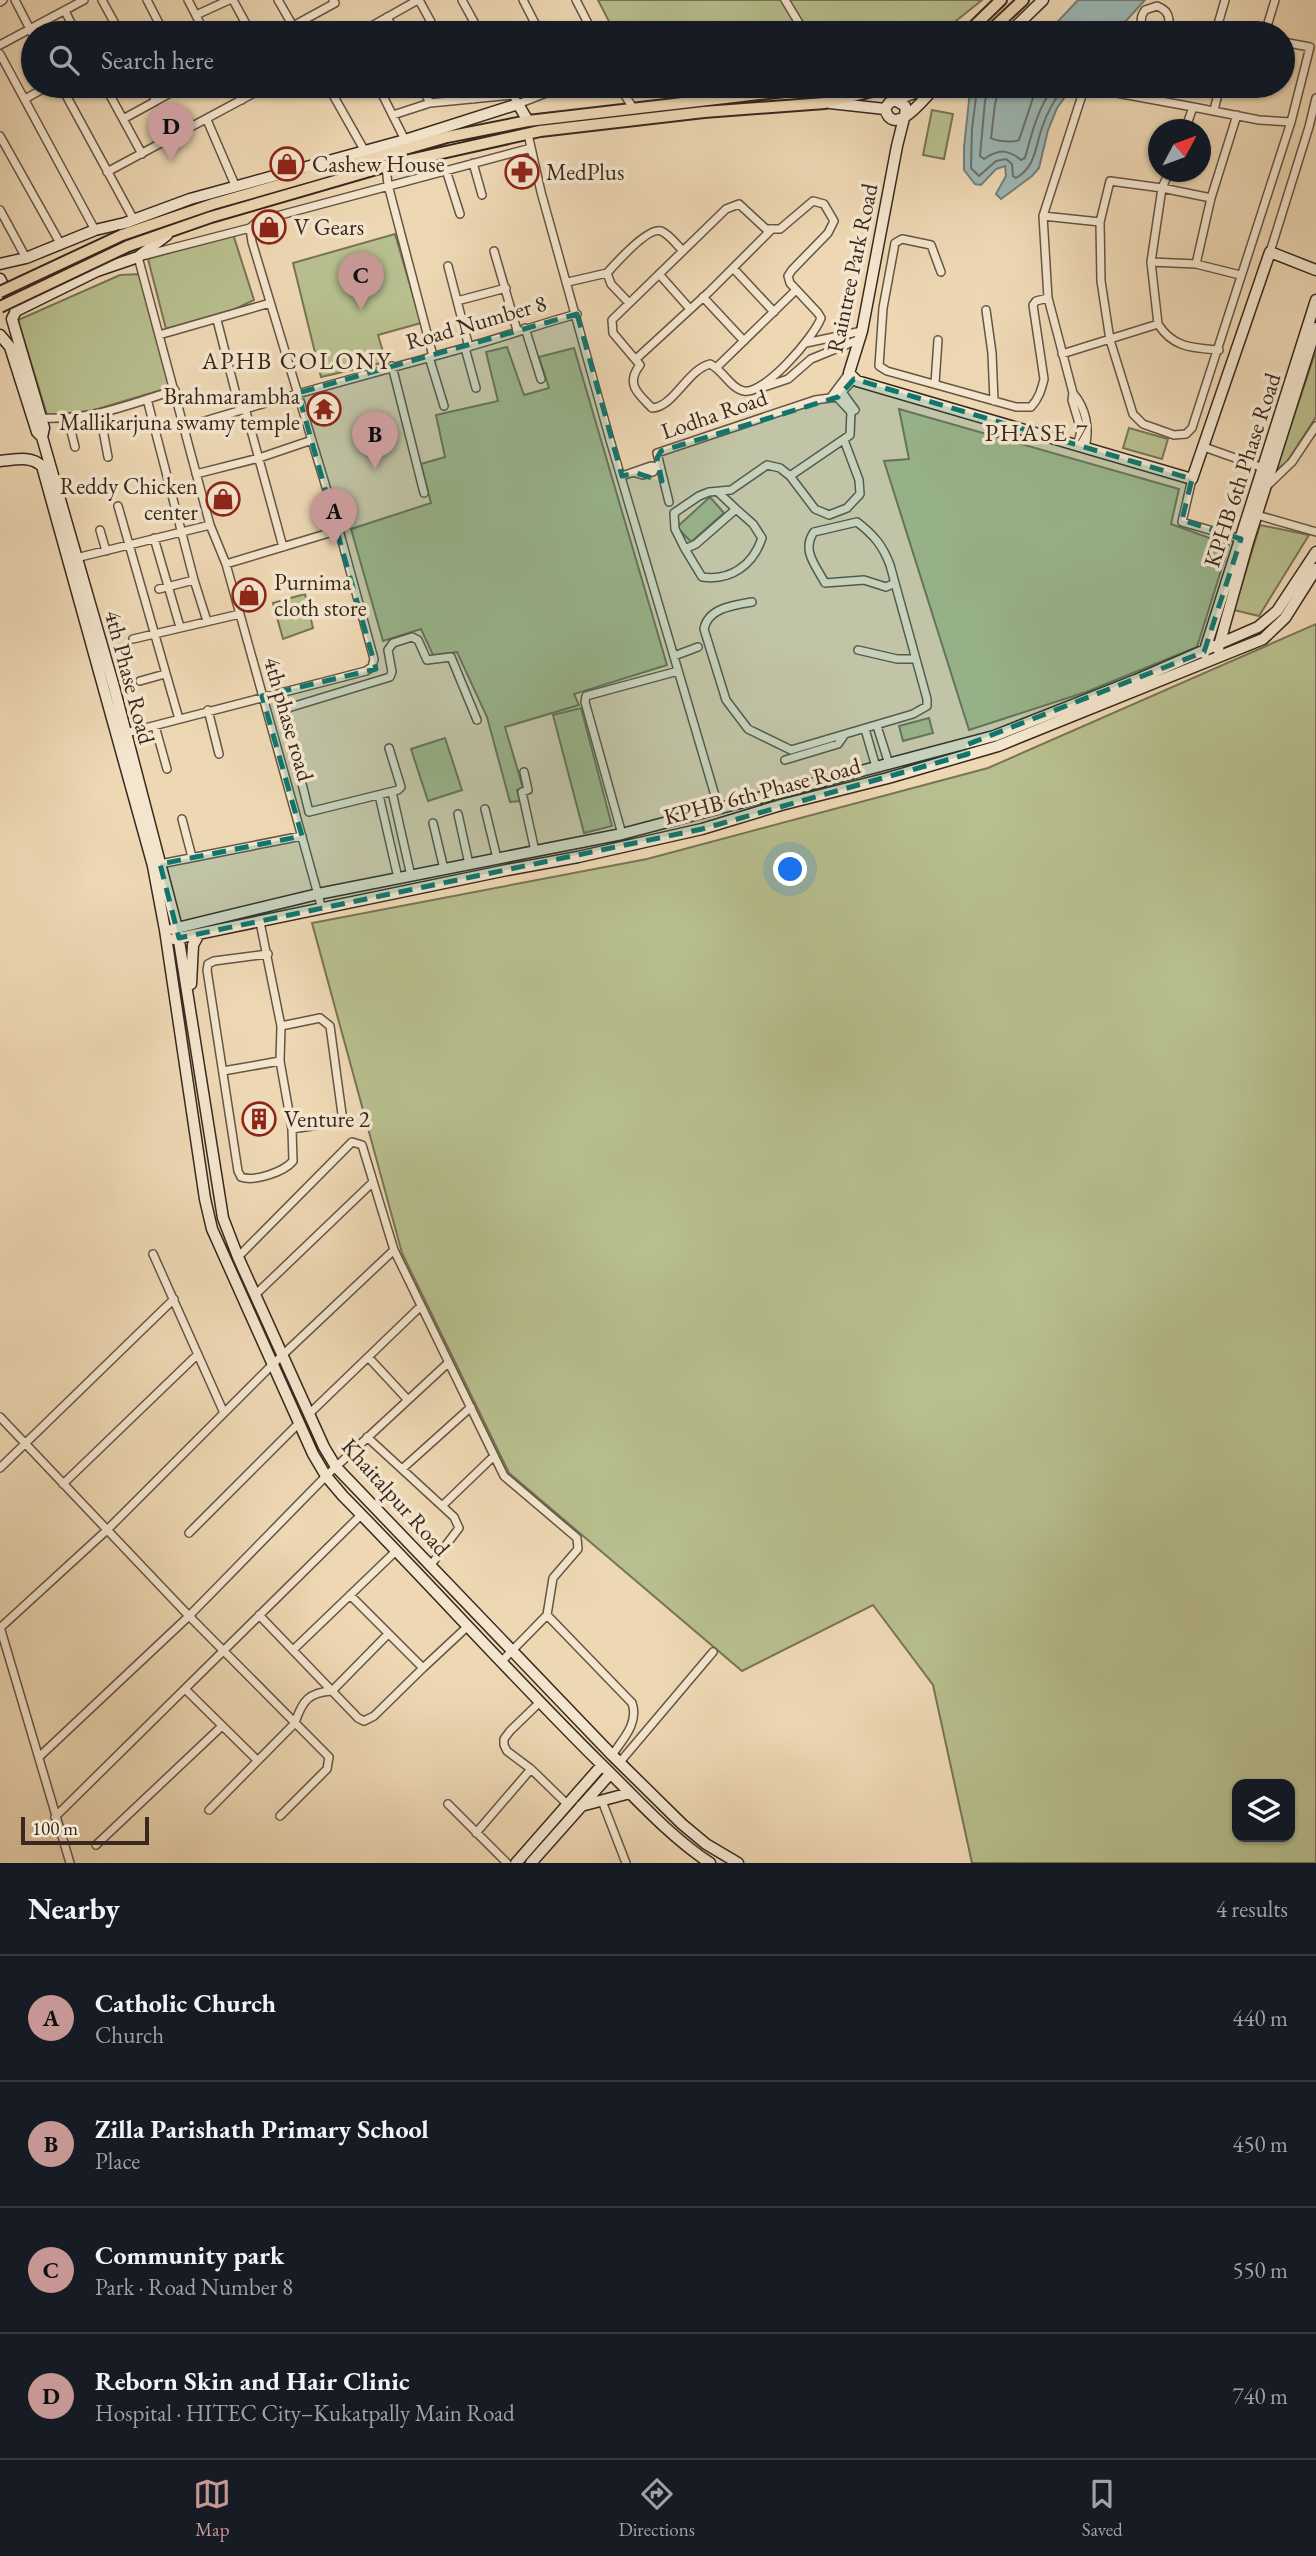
<!DOCTYPE html>
<meta charset="utf-8">
<style>
:root{--surface:#171b24;--page:#242831;--text:#f1f3f6;--muted:#9ea1a6;--line:#363941;--accent:#c59692}
body{margin:0;font-family:"EB Garamond",serif;background:var(--page);color:var(--text)}
.controls{position:absolute;right:21px;bottom:21px;display:grid;overflow:hidden;border-radius:14px;box-shadow:0 2px 5px #0004}
.controls button{width:63px;height:63px;display:grid;place-items:center;padding:0;border:0;border-bottom:2px solid var(--line);background:var(--surface);color:var(--text);font:35px sans-serif}
.compass{position:absolute;left:1148px;top:119px;width:63px;height:63px;border-radius:50%;background:var(--surface);box-shadow:0 2px 5px #0004;rotate:49deg}
.scale{position:absolute;left:21px;bottom:18px;width:128px;box-sizing:border-box;padding-left:7px;border:4px solid #38281f;border-top:0;font-size:19px;line-height:24px;white-space:nowrap;color:#38281f;-webkit-text-stroke:5px #f4e6ce;paint-order:stroke}
.you{position:absolute;left:791px;top:870px;width:24px;height:24px;margin:-18px;border:5px solid #fff;border-radius:50%;background:#1a73e8;box-shadow:0 0 0 10px #1a73e833}
.badge{display:grid;place-items:center;width:46px;height:46px;border-radius:50%;background:var(--accent);color:#111;font-size:23px;font-weight:700}
.pin{position:absolute;translate:-50% -58px;filter:drop-shadow(0 2px 4px #0008)}
.pin::after{content:'';position:absolute;top:37px;width:24px;height:21px;background:inherit;clip-path:polygon(0 0,100% 0,50% 100%)}
.list{margin:0;padding:0;list-style:none}
h2{display:flex;justify-content:space-between;align-items:center;height:91px;margin:0;padding:0 28px;font-size:30px}
h2 small{font-size:23px;font-weight:400;color:var(--muted)}
.list li{display:grid;grid-template-columns:46px 1fr auto;gap:21px;align-items:center;box-sizing:border-box;height:126px;padding:0 28px;border-top:2px solid var(--line)}
.list b{display:block;font-size:26px;white-space:nowrap}
.list p{margin:0;font-size:23px;white-space:nowrap;color:var(--muted)}
.list em{font-size:23px;font-style:normal;color:var(--muted)}
.icon{flex:none;width:38px;height:38px;fill:none;stroke:currentColor;stroke-width:2;stroke-linecap:round;stroke-linejoin:round}
.map{position:relative;flex:none;width:1316px;height:1863px;overflow:hidden}
.search{position:absolute;background:var(--surface);box-shadow:0 2px 5px #0004;left:21px;right:21px;top:21px;height:77px;display:flex;align-items:center;gap:18px;box-sizing:border-box;padding:0 24px;border-radius:38px;color:var(--muted);font-size:26px}
.sheet{height:595px;background:var(--surface)}
nav{display:flex;justify-content:space-around;align-items:center;box-sizing:border-box;height:98px;border-top:2px solid var(--line);background:var(--surface);font-size:19px;color:var(--muted)}
nav a{display:grid;justify-items:center;gap:4px}
nav .on{color:var(--accent)}
.map>svg:first-child{display:block}
.green{fill:#b8bf8e;stroke:#787456;stroke-width:2;fill-rule:evenodd}
.water{fill:#9cb8b6;stroke:#747e7a;stroke-width:2}
.lines{fill:none;stroke-linecap:round;stroke-linejoin:round}
.shore{stroke:#6a706a;stroke-width:2}
.street-casing{stroke:#665444;stroke-width:10}
.secondary-casing{stroke:#38281f;stroke-width:13}
.primary-casing{stroke:#38281f;stroke-width:14}
.street{stroke:#f4e6ce;stroke-width:7}
.secondary{stroke:#f4e6ce;stroke-width:10}
.primary{stroke:#eed8b4;stroke-width:10}
.primary-bridge-casing{stroke:#38281f;stroke-width:14;stroke-linecap:butt}
.primary-bridge{stroke:#eed8b4;stroke-width:10}
.marked{fill:#0f766e;fill-opacity:0.2;stroke:#0f766e;stroke-width:5;stroke-dasharray:14 9;stroke-linejoin:round}
.labels{text-anchor:middle;stroke-width:7;stroke-linejoin:round;paint-order:stroke}
.poi-label{font-size:23px;fill:#38281f;stroke:#f4e6ce;text-anchor:start}
.street-label{font-size:23px;fill:#38281f;stroke:#f4e6ce}
.neighbourhood-label{font-size:24px;letter-spacing:2px;fill:#38281f;stroke:#f4e6ce}
</style>
<div class="map">
<svg width="1316" height="1863" viewBox="0 0 1316 1863">
<rect width="100%" height="100%" fill="#eed8b4"/>
<filter id="stains"><feTurbulence type="fractalNoise" baseFrequency=".00286" numOctaves="4"/><feColorMatrix values="0 0 0 0 .2 0 0 0 0 .09 0 0 0 0 .02 0 0 0 .5 -.17"/></filter>
<radialGradient id="worn" r=".72"><stop offset=".6" stop-color="#630" stop-opacity="0"/><stop offset="1" stop-color="#630" stop-opacity=".3"/></radialGradient>
<!-- green -->
<path class="green" d="M598,0H982L941,33H615Z
M932,110L953,114L944,159L923,155Z
M233,234L254,300L233,310L166,329L148,259Z
M395,234L421,323L378,335L386,362L321,377L293,263Z
M140,274L171,387L91,411L47,415L18,320L120,275Z
M507,347L524,395L549,388L539,357L574,348L667,665L574,694L579,705L505,727L523,788L517,790L520,801L510,802L487,717L457,652L433,655L421,629L383,641L351,529L431,503L421,464L445,457L436,415L498,401L486,352Z
M1316,350V417L1287,462L1276,470Z
M899,409L1179,489L1171,524L1229,545L1197,647L1086,692L969,730L884,461L909,459Z
M1129,428L1168,439L1162,459L1123,448Z
M710,497L724,513L691,542L677,527Z
M1260,525L1309,535L1259,616L1234,610Z
M305,594L313,628L283,639L273,603Z
M1316,624V1863H972L933,1685L873,1605L742,1671L509,1473L402,1253L312,923L647,859L988,768ZM1237,1784H1290V1837H1237Z
M581,708L612,826L584,833L553,715Z
M929,718L933,733L903,741L899,726Z
M445,738L462,790L428,801L411,749Z"/>
<!-- water -->
<path class="water" d="M1078,0H1145L1115,33H1047Z
M979,86H1073L1057,108L1048,130L1039,168L1032,176L1001,199L996,194L1006,176L1005,166L996,169L981,185L975,184L964,170V147L970,91Z"/>
<g class="lines">
<!-- shore -->
<path class="shore" d="M981,86L976,97L972,129L971,168L979,176L996,161L1006,159L1012,164L1013,176L1016,178C1037,166 1035,145 1043,125C1048,110 1055,99 1064,86
M990,86L985,101L980,156L984,159C999,149 1008,149 1021,160L1025,158C1032,132 1038,108 1054,86
M1000,86L995,104L991,138C995,141 1015,143 1019,140L1033,98L1041,86"/>
<defs>
<path id="street" d="M15,0L33,35
M102,0L120,33
M147,0L164,33
M188,0L205,33
M233,0L251,33
M278,0L297,33
M419,0L437,33
M462,0L480,33
M523,0L540,33
M576,0L593,33
M785,0L805,33
M0,2L3,0
M65,11L76,33
M196,15L229,0
M387,17L395,33
M1169,24L1188,32L1200,33
M1218,24L1225,0
M293,26L335,3L333,0
M359,33L418,0
M1131,33L1141,23
M1149,33C1140,28 1139,18 1145,10L1157,6C1171,11 1173,25 1161,33
M1265,33L1275,0
M0,45L84,0
M0,54L95,230
M61,86L134,220
M105,86L142,154
M234,86L242,100
M328,86L367,155
M378,86L405,140
M421,86L430,103
M465,86L473,99
M508,86L518,104L564,86
M619,86L633,108
M1084,87L1193,107L1185,130
M25,99L48,86
M156,101L183,86
M1193,107L1259,120L1291,122
M1214,110L1220,86
M393,115L430,103L513,95
M123,119L156,101L148,86
M207,120L235,185
M528,134L541,192L610,440L719,809
M0,136L60,243
M473,163L482,195
M386,166L388,185L433,356
M446,170L460,214
M107,172L267,86
M1169,172L1162,188L1211,198
M813,201L824,204L834,221L828,233L792,270L788,276L790,283L818,313L821,318C814,337 764,395 744,391C731,389 723,370 710,364C687,370 674,407 652,408C638,394 625,384 640,365L613,333L612,320L726,209L739,204L766,229H780Z
M0,210L26,258
M1043,216L1100,222
M250,228L138,257L210,525L226,564L322,909
M494,251L517,330
M1270,252L1309,127L1316,98
M1151,262L1196,264L1240,275
M1196,264L1211,198L1237,115
M448,266L469,347
M733,268L774,312
M941,272L931,245L902,239L895,243L883,308L879,366L887,371L1016,407H1031C1039,398 1041,391 1044,379L1033,305L1036,301L1048,298
M659,274L690,309
M568,282L607,273
M703,297L744,341
M457,301L506,288
M629,303L611,284L607,273C616,263 648,227 661,231C669,234 677,245 683,251
M986,310L992,353L994,401
M217,320L240,410
M1158,324L1151,262L1162,188L1110,181L1100,222L1101,281L1110,340L1133,414L1143,424L1174,435L1186,434L1192,428L1291,122L1310,47L1283,42
M525,328L541,379
M159,335L270,303
M806,343L862,331
M465,348L476,388
M1062,354L1158,324C1173,348 1193,348 1219,350
M429,357L444,406
M636,359L709,292L772,229
M392,366L424,493
M717,367L796,290
M935,383L938,340
M761,388L788,379L811,359L860,339
M842,392L855,410
M1073,393L1072,400L1081,430L1078,445
M831,397L849,373
M147,399L194,580L207,621
M245,408L283,547
M100,414L108,457
M40,418C92,420 126,406 175,390
M68,419L75,447
M185,427C278,398 371,374 464,348C502,338 539,324 577,314
M1085,447C1090,429 1086,408 1073,393L1048,298L1043,216L1085,86
M1204,447L1266,469
M636,473L643,475L653,472L655,468
M196,474L259,458L312,440
M622,476L651,466L659,467
M790,476L815,509L829,515L847,508L860,494L859,480L844,440
M1192,479L1182,522L1241,539
M1266,487L1292,462L1316,426
M719,493L736,509L696,544L685,549L675,529L674,513L699,496L709,492L731,490L767,465L780,468L790,476L850,435L851,412L837,397
M669,502L657,453L815,400L837,397L854,379
M118,506L179,719
M1257,515L1316,532
M100,530L106,551
M154,538L180,627
M685,549L702,577C731,581 753,565 762,538L753,524L736,509
M76,558L210,525
M226,564L339,530
M159,589L194,580
M752,602C734,605 708,608 704,629L726,700L748,729L791,750L913,714L927,706V699L890,565C883,546 874,535 857,522L814,532C801,550 816,566 825,583L864,580L886,587L895,583
M133,639L240,614
M858,650L897,659H916
M674,656L698,647
M140,681L165,674
M208,710L219,754
M155,726L167,769
M877,726L889,764
M865,729L876,767
M126,733L366,671L372,667L374,659L339,530L252,242L250,228L258,221L531,148
M389,748L401,787L398,790L309,812L284,711L288,708L390,677L392,672L388,650L393,643L412,637L418,640L427,660L451,657L477,720
M785,760L838,744L843,737
M524,772L528,790L522,792L535,851
M392,792L411,876
M379,795L398,878
M485,809L497,858
M458,814L469,864
M182,819L192,857
M433,823L444,869
M622,834L585,702L586,696L678,671
M160,864L302,836
M260,922L281,1026L280,1061L292,1129L293,1161C284,1172 254,1182 241,1177L238,1171L207,970L208,964L214,961L268,954
M281,1026L320,1018L330,1026L342,1114L338,1122L292,1129
M223,1071L280,1061
M153,1254L224,1413
M238,1257L352,1142L362,1145L394,1250L504,1476L577,1538L578,1549L553,1578L547,1615L502,1661
M255,1295L373,1182
M369,1358L408,1400
M309,1414L421,1306
M0,1417L189,1616L329,1757L327,1769L280,1816
M367,1437L454,1517L459,1528L430,1566
M0,1468L174,1299
M402,1469L471,1407
M63,1484L197,1355
M442,1506L494,1456
M189,1533L299,1423
M259,1615L358,1718L364,1721L374,1716L423,1668L350,1595
M547,1615L632,1703C639,1723 623,1739 612,1755
M0,1627L70,1863
M0,1628L107,1530L272,1365L394,1250
M293,1650L396,1551
M423,1668L468,1626
M186,1690L257,1760
M539,1703L510,1731L504,1739V1745L507,1751L531,1769L568,1805
M39,1757L189,1616L326,1476L448,1363
M620,1762L713,1652
M602,1801L626,1863
M448,1804L507,1863
M209,1810L295,1723C302,1701 309,1692 332,1691L388,1634
M55,1817L361,1515
M476,1833L531,1769
M96,1845L222,1726"/>
<path id="secondary" d="M1009,33L1043,0
M936,86C926,96 894,140 885,109L889,103L895,100L905,106C906,110 906,113 904,118L897,146L862,331L849,373L857,381L1192,479L1270,252L1316,270
M895,100L934,86
M830,103L885,109
M167,235L138,257L97,271L16,311L12,319L44,428L42,437L114,687L177,928L223,1218L238,1257L324,1447L336,1467L612,1755L682,1824L706,1844L738,1863
M0,264L26,258L95,230L125,223L190,199L405,140L518,104L528,121
M0,279L14,307
M0,335L10,347L37,432L42,437
M0,461C15,460 30,455 42,466L153,866L165,930L205,1199L212,1229L313,1454L326,1476L343,1496C430,1584 512,1676 600,1763C635,1797 669,1836 710,1863
M1218,649L1248,542L1316,328
M1204,653L1316,300
M173,929L318,894L622,834L994,736L1136,680L1258,627L1277,611L1316,552
M174,939L507,870L578,857L702,829L781,805L888,778L998,746L1263,639L1285,618L1316,569
M191,984L193,945L199,934
M581,1806L630,1793
M516,1863L602,1765
M531,1863L610,1774"/>
<path id="primary" d="M967,33L1001,0
M988,33L1023,0
M122,235L213,204L447,137L528,121L829,86
M128,246L211,217L397,163L540,131L704,112L825,103L892,86"/>
</defs>
<!-- street casing -->
<use href="#street" class="street-casing"/>
<!-- secondary casing -->
<use href="#secondary" class="secondary-casing"/>
<!-- primary casing -->
<use href="#primary" class="primary-casing"/>
<!-- street -->
<use href="#street" class="street"/>
<!-- secondary -->
<use href="#secondary" class="secondary"/>
<!-- primary -->
<use href="#primary" class="primary"/>
<defs>
<path id="primary-bridge" d="M0,292L122,235
M0,307L128,246"/>
</defs>
<!-- primary-bridge casing -->
<use href="#primary-bridge" class="primary-bridge-casing"/>
<!-- primary-bridge -->
<use href="#primary-bridge" class="primary-bridge"/>
</g>
<!-- marked area -->
<path class="marked" d="M577,314L622,476L636,473L662,481L657,458L661,451L838,397L854,379L1192,479L1182,520L1241,539L1204,652L966,745L968,754L702,829L179,938L160,864L302,836L262,696L376,669L298,393Z"/>
<!-- icons -->
<defs>
<symbol id="shop-ring" viewBox="-11 -11 22 22"><circle r="9.5" fill="#f4e6ce" stroke="#8f2418" stroke-width="1.5"/><path d="M-5-2.5h2.3a2.7 3.5 0 0 1 5.4 0H5L5.5 6h-11ZM-1.5-2.5h3a1.5 2.3 0 0 0-3 0Z" fill="#8f2418"/></symbol>
<symbol id="pharmacy-ring" viewBox="-11 -11 22 22"><circle r="9.5" fill="#f4e6ce" stroke="#8f2418" stroke-width="1.5"/><path d="M-2-6h4v4h4v4h-4v4h-4v-4h-4v-4h4Z" fill="#8f2418"/></symbol>
<symbol id="temple-ring" viewBox="-11 -11 22 22"><circle r="9.5" fill="#f4e6ce" stroke="#8f2418" stroke-width="1.5"/><path d="M0-6L5-2H3V0L6.5 2.5H4V6H1.5V3h-3V6H-4V2.5H-6.5L-3 0V-2H-5Z" fill="#8f2418"/></symbol>
<symbol id="building-ring" viewBox="-11 -11 22 22"><circle r="9.5" fill="#f4e6ce" stroke="#8f2418" stroke-width="1.5"/><path d="M-4-6H4V6H1V3H-1V6H-4ZM-2.5-4.3h1.7v1.8h-1.7ZM.8-4.3h1.7v1.8H.8ZM-2.5-1h1.7V.8h-1.7ZM.8-1h1.7V.8H.8Z" fill="#8f2418"/></symbol>
</defs>
<g fill-rule="evenodd">
<use href="#shop-ring" x="268" y="145" width="38" height="38"/>
<use href="#pharmacy-ring" x="503" y="153" width="38" height="38"/>
<use href="#shop-ring" x="250" y="208" width="38" height="38"/>
<use href="#temple-ring" x="305" y="390" width="38" height="38"/>
<use href="#shop-ring" x="204" y="480" width="38" height="38"/>
<use href="#shop-ring" x="230" y="576" width="38" height="38"/>
<use href="#building-ring" x="240" y="1100" width="38" height="38"/>
</g>
<g class="labels">
<!-- poi labels -->
<g class="poi-label">
<text x="312" y="172">Cashew House</text>
<text x="546" y="180">MedPlus</text>
<text x="294" y="235">V Gears</text>
<text x="300" y="404" text-anchor="end">Brahmarambha<tspan x="300" dy="26">Mallikarjuna swamy temple</tspan></text>
<text x="198" y="494" text-anchor="end">Reddy Chicken<tspan x="198" dy="26">center</tspan></text>
<text x="274" y="590">Purnima<tspan x="274" dy="26">cloth store</tspan></text>
<text x="284" y="1127">Venture 2</text>
</g>
<!-- street labels -->
<g class="street-label">
<text transform="translate(852 268) rotate(-78)" y="8">Raintree Park Road</text>
<text transform="translate(476 322) rotate(-16)" y="8">Road Number 8</text>
<text transform="translate(714 414) rotate(-19)" y="8">Lodha Road</text>
<text transform="translate(1242 470) rotate(-72)" y="8">KPHB 6th Phase Road</text>
<text transform="translate(130 677) rotate(75)" y="8">4th Phase Road</text>
<text transform="translate(289 719) rotate(74)" y="8">4th phase road</text>
<text transform="translate(762 791) rotate(-15)" y="8">KPHB 6th Phase Road</text>
<text transform="translate(396 1497) rotate(48)" y="8">Khaitalpur Road</text>
</g>
<!-- neighbourhood labels -->
<g class="neighbourhood-label">
<text x="297" y="369">APHB COLONY</text>
<text x="1037" y="441">PHASE 7</text>
</g>
</g>
<rect width="100%" height="100%" filter="url(#stains)"/>
<rect width="100%" height="100%" fill="url(#worn)"/>
</svg>
<div class="controls">
<button><svg class="icon" aria-label="layers" viewBox="0 0 24 24"><path d="M12 4l9 5-9 5-9-5zM3 14l9 5 9-5"/></svg></button>
</div>
<svg class="compass" viewBox="-18 -18 36 36"><path d="M0-13l5 13h-10z" fill="#e53935"/><path d="M0 13l5-13h-10z" fill="#9ea1a6"/></svg>
<div class="scale">100 m</div>
<div class="you"></div>
<div class="pin badge" style="left:334px;top:546px">A</div>
<div class="pin badge" style="left:375px;top:469px">B</div>
<div class="pin badge" style="left:361px;top:310px">C</div>
<div class="pin badge" style="left:171px;top:161px">D</div>
<div class="search"><svg class="icon" aria-label="search" viewBox="0 0 24 24"><circle cx="10" cy="10" r="6"/><path d="M15 15l6 6"/></svg>Search here</div>
</div>
<section class="sheet">
<h2>Nearby<small>4 results</small></h2>
<ul class="list">
<li><span class="badge">A</span><div><b>Catholic Church</b><p>Church</p></div><em>440 m</em></li>
<li><span class="badge">B</span><div><b>Zilla Parishath Primary School</b><p>Place</p></div><em>450 m</em></li>
<li><span class="badge">C</span><div><b>Community park</b><p>Park · Road Number 8</p></div><em>550 m</em></li>
<li><span class="badge">D</span><div><b>Reborn Skin and Hair Clinic</b><p>Hospital · HITEC City–Kukatpally Main Road</p></div><em>740 m</em></li>
</ul>
</section>
<nav>
<a class="on"><svg class="icon" aria-label="map" viewBox="0 0 24 24"><path d="M3 6l6-2 6 2 6-2v14l-6 2-6-2-6 2zM9 4v14M15 6v14"/></svg>Map</a>
<a><svg class="icon" aria-label="directions" viewBox="0 0 24 24"><path d="M12 3l9 9-9 9-9-9zM9 14v-3h6M13 9l2 2-2 2"/></svg>Directions</a>
<a><svg class="icon" aria-label="saved" viewBox="0 0 24 24"><path d="M7 4h10v16l-5-4-5 4z"/></svg>Saved</a>
</nav>
